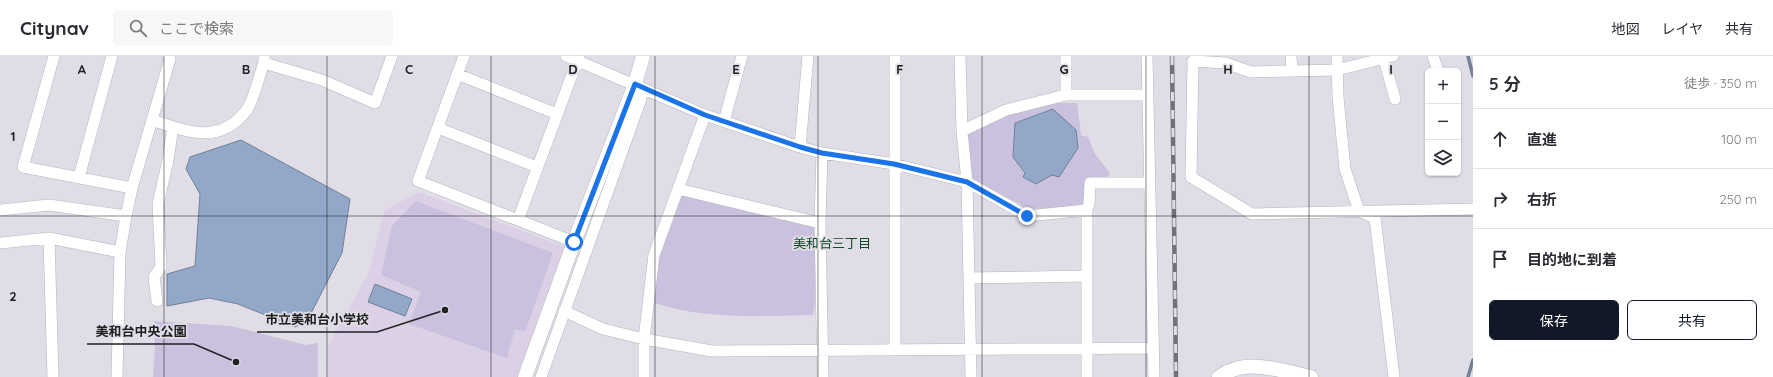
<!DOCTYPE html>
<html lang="ja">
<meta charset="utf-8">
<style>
:root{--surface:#fff;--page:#f7f7f7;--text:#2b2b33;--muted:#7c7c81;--line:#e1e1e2;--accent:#111827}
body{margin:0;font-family:Quicksand,"Noto Sans JP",sans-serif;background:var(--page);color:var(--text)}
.controls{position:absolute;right:12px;top:12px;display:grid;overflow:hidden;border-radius:6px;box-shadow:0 1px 3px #0004}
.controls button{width:36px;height:36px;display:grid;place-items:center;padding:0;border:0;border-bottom:1px solid var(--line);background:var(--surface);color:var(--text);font:20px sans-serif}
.stop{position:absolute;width:12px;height:12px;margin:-9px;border:3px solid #1a73e8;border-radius:50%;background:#fff}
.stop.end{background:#1a73e8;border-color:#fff;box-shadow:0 1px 4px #0008}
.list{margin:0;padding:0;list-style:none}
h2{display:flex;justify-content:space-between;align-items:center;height:52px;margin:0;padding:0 16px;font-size:17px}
h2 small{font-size:13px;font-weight:400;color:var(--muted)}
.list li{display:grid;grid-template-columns:26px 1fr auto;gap:12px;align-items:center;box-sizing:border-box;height:60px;padding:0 16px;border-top:1px solid var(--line)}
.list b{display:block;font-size:15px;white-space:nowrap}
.list em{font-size:13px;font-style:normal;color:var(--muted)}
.actions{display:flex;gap:8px;padding:12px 16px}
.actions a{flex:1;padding:9px 0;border:1px solid var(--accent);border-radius:6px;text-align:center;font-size:14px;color:var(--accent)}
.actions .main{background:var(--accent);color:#fff}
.icon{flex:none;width:22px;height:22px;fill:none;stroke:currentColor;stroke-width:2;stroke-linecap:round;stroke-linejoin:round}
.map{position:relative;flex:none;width:1473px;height:321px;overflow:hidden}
header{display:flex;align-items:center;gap:24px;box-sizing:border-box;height:56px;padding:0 20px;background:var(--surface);border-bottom:1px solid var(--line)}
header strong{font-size:19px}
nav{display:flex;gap:22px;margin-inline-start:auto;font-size:14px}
.search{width:280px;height:36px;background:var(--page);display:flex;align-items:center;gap:10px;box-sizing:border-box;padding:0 14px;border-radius:6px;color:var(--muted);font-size:15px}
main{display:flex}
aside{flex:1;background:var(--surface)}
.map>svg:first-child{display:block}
.education{fill:#dbd0e5}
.green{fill:#c9c1de}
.water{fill:#93a8c9;stroke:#718098}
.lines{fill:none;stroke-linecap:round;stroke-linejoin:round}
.stream{stroke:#718098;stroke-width:3.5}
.minor-casing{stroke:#b7b4bd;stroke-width:12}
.tertiary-casing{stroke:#b7b4bd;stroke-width:15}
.minor{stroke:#fff;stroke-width:11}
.tertiary{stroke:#fff;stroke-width:14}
.rail-casing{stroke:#727177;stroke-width:4.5}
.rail{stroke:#e0dde7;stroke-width:3;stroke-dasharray:9;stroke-linecap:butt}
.route{stroke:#1a73e8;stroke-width:5}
.grid{fill:none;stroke:#212124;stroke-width:1;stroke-opacity:0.55}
.labels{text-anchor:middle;stroke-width:3.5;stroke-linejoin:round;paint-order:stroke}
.neighbourhood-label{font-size:13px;fill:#144a29;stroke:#e0dde7}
.grid-label{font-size:13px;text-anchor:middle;font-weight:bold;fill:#212124;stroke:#e0dde7;stroke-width:3.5;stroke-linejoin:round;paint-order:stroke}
.leader{fill:none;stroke:#212124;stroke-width:1.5}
.callout-dot{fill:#212124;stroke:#e0dde7;stroke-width:1.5}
.callout-label{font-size:13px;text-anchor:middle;font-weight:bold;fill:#212124;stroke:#e0dde7;stroke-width:3.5;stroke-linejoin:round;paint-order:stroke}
</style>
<header>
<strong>Citynav</strong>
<div class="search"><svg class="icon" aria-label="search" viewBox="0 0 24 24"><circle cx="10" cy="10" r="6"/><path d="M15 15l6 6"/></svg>ここで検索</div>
<nav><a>地図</a><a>レイヤ</a><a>共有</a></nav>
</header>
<main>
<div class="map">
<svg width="1473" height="321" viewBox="0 0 1473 321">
<rect width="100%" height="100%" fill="#e0dde7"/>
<!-- education -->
<path class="education" d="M419,136L565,191L517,321H327L328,290L368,218L385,154Z"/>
<!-- green -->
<path class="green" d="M1057,47H1077L1081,79L1088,81L1095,98L1110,117L1107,122H1086L1083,148L1044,153L1027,152L971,123L967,101L968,78L1015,56Z
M682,138L815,171V246L813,259C761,260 705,264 655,247L656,212Z
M416,145L553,197L525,276L515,273L507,302L409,268L421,236L381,219L392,170Z
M154,265L231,270L306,289L318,287V321H153L155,292Z"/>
<!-- water -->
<path class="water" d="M1053,53L1076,74L1078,92L1059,121L1052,119L1036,128L1023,121L1025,117L1013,101L1015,67Z
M241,84L350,143L342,197L307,265L295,271L238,248L209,242L167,250V218L195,210L200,138L186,113L190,101Z
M375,228L412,243L405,260L368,246Z"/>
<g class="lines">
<!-- stream -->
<path class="stream" d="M1468,0L1473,20
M1468,321L1473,304"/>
<defs>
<path id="minor" d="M54,0L23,111L132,132
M464,0L418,125L574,186
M566,0L705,59L800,91L822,97L894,108L967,126L1027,160L1087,154
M960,0L962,75L967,126L971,321
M1066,0V39
M1147,0L1154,321
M1291,0L1292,15
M1337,0L1338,41L1345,113L1359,155L1375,162L1394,321
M1393,0L1337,14L1251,16L1225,7L1193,5L1191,121L1252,158L1473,153
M1433,0L1438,15
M1384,3L1395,43
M264,7L322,24L375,47L392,0
M457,18L557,58
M152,64C180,73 209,86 234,67C241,61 247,56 250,48C256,35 259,20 264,7V1
M724,65L742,0
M438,72L537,111
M962,75L1006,54L1066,39H1148
M800,91L808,0
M822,97L820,167L823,321
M79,121L112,0
M678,133L820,167
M0,154L49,149L126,160
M518,164L579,0
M49,182L53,321
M0,187L49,182L120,196
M969,222L1087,220
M157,245L154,221L161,211L158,148L168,104L173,71
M564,255L603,273L644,283L712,295L1153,292
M895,294V0
M117,321L120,196L126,160L132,132L170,3L168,0
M541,321L641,43V31
M644,321V283L654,199L705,59
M1087,321V154L1089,148L1090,127H1149"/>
<path id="tertiary" d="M525,321L574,186L635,28L643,0
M1219,321C1246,301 1281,315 1311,321"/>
</defs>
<!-- minor casing -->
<use href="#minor" class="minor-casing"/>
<!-- tertiary casing -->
<use href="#tertiary" class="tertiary-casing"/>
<!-- minor -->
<use href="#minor" class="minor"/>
<!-- tertiary -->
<use href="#tertiary" class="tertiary"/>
<defs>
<path id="rail" d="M1172,0L1176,321"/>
</defs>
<!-- rail casing -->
<use href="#rail" class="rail-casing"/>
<!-- rail -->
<use href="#rail" class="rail"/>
</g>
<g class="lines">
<!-- route -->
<path class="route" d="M574,186L635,28L705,59L800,91L822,97L894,108L967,126L1027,160"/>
</g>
<!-- grid -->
<path class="grid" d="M164,0V321M327,0V321M491,0V321M655,0V321M818,0V321M982,0V321M1146,0V321M1309,0V321M0,160H1473"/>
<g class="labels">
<!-- neighbourhood labels -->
<g class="neighbourhood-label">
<text x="832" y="192">美和台三丁目</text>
</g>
</g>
<g class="grid-label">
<text x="82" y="18">A</text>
<text x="246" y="18">B</text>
<text x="409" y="18">C</text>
<text x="573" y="18">D</text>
<text x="736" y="18">E</text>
<text x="900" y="18">F</text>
<text x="1064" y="18">G</text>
<text x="1228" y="18">H</text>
<text x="1391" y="18">I</text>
<text x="13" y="85">1</text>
<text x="13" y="245">2</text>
</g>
<!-- callouts -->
<path class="leader" d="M445 254L377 276H257M236 306L194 288H87"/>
<g class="callout-dot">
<circle cx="445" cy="254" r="4"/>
<circle cx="236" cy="306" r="4"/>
</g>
<g class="callout-label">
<text x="317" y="268">市立美和台小学校</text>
<text x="141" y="280">美和台中央公園</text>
</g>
</svg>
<div class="controls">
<button>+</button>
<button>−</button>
<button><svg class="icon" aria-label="layers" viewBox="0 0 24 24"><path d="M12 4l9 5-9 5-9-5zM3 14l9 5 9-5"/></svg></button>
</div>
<div class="stop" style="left:574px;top:186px"></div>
<div class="stop end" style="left:1027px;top:160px"></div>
</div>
<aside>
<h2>5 分<small>徒歩 · 350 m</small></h2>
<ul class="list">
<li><svg class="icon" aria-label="ahead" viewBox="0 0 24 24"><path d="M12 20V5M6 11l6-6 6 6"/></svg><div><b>直進</b></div><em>100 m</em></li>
<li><svg class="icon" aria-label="right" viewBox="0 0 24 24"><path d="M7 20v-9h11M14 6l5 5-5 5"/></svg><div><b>右折</b></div><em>250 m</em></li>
<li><svg class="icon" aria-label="arrive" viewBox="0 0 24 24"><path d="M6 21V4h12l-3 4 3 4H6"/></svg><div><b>目的地に到着</b></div></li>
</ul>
<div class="actions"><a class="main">保存</a><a>共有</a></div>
</aside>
</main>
